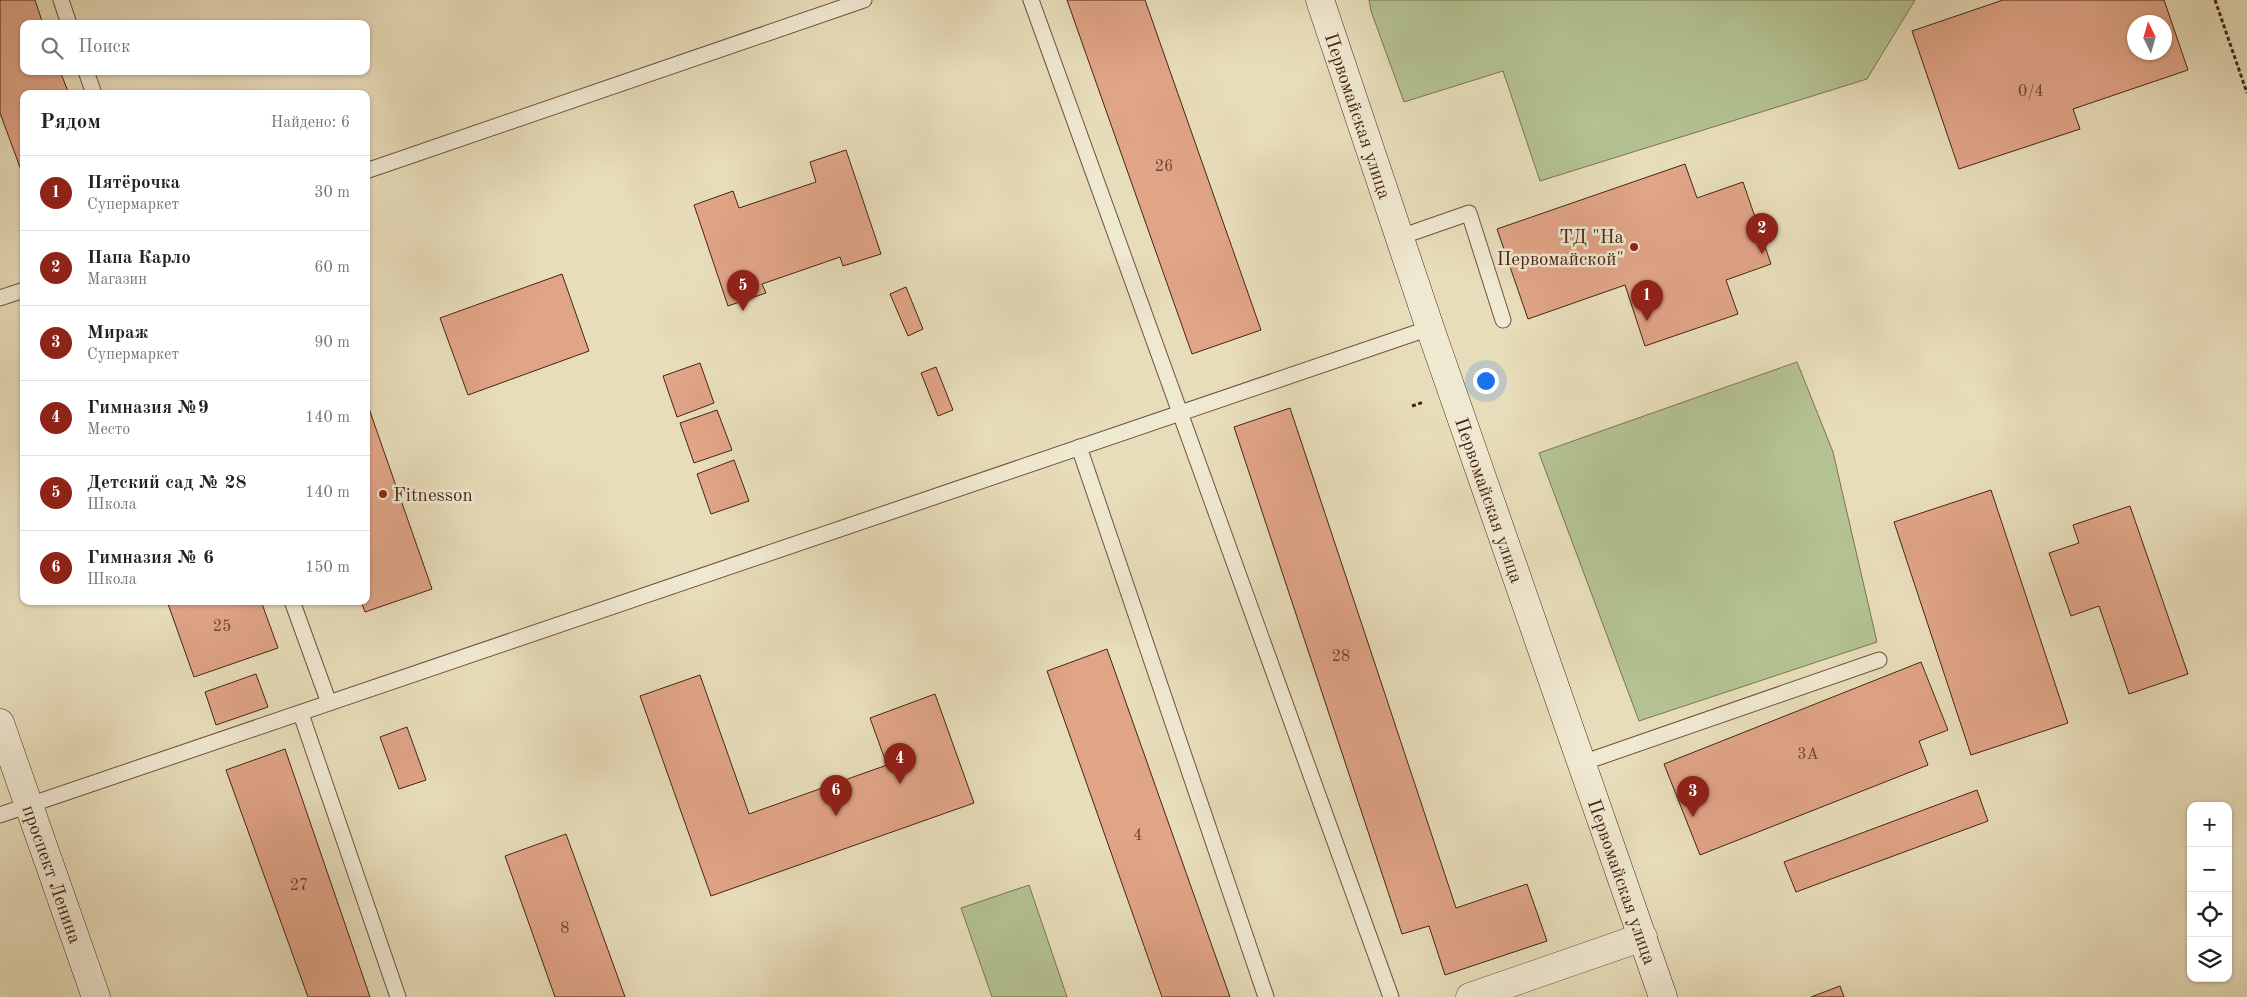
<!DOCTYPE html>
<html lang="ru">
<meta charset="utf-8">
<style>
:root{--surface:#fff;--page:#f2f2f2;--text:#222;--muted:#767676;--line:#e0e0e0;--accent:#8f2418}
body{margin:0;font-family:"Old Standard TT",serif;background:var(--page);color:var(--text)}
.controls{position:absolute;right:15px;bottom:15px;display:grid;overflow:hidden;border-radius:10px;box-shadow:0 1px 4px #0004}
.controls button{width:45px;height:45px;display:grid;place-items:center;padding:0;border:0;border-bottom:1px solid var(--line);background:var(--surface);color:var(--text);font:25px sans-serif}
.compass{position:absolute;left:2127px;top:15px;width:45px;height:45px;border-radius:50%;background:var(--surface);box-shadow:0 1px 4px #0004;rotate:355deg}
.you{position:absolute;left:1485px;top:380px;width:18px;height:18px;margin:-12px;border:4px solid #fff;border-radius:50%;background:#1a73e8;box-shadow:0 0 0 8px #1a73e833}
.badge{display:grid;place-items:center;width:32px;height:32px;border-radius:50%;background:var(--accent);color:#fff;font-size:16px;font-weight:700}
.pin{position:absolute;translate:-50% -41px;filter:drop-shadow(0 1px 2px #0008)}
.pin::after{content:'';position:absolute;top:26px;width:18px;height:15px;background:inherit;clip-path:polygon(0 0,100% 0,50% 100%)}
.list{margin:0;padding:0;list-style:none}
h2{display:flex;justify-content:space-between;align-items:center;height:65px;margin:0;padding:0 20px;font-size:21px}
h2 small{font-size:16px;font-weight:400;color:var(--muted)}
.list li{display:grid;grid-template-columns:32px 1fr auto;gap:15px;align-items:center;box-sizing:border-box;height:75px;padding:0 20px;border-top:1px solid var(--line)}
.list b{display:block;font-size:19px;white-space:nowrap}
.list p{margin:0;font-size:16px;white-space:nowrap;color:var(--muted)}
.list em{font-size:16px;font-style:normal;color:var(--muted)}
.icon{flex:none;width:28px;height:28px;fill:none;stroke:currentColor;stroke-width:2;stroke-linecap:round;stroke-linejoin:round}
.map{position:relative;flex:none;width:2247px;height:997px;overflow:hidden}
.search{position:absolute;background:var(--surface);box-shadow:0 1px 4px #0004;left:20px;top:20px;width:350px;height:55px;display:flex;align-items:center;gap:12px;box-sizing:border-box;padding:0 18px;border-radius:10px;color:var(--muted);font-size:19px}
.panel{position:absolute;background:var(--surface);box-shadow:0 1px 4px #0004;left:20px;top:90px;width:350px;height:515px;border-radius:10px}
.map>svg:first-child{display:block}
.green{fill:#b4c291;stroke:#7d7352}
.building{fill:#e0a487;stroke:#462413;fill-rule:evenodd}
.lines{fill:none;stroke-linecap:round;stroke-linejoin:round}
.lane-casing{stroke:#6e523d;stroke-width:17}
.street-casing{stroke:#6e523d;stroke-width:29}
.secondary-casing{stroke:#462413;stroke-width:29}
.path{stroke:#462413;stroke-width:3;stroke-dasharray:4 2.5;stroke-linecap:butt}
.lane{stroke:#f0e9d2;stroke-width:15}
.street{stroke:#f0e9d2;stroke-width:28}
.secondary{stroke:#f0e9d2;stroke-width:28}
.poi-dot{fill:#8f2418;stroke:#f0e9d2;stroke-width:2}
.labels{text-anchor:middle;stroke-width:5;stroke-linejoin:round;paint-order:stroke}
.number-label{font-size:16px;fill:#6c4430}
.street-label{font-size:19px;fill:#462413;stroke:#f0e9d2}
.poi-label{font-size:19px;fill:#462413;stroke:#f0e9d2;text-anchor:end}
</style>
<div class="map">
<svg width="2247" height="997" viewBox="0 0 2247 997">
<rect width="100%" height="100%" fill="#e8ddba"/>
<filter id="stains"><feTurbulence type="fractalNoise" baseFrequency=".004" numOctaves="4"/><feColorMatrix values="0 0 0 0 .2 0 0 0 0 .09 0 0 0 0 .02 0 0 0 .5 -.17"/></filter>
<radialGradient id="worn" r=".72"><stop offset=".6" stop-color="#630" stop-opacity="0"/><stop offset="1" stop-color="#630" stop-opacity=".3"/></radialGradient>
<!-- green -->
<path class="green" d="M1369,0H1915L1867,79L1540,181L1503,71L1404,102L1371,11Z
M1797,362L1833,452L1877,642L1639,721L1539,453Z
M1029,885L1067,997H992L961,908Z"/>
<!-- building -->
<path class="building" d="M0,0H35L43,24H24V71H60L69,94H24V178L0,113Z
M1067,0H1145L1261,330L1192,354Z
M2003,0H2164L2188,70L2073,109L2080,129L1959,169L1912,31ZM2134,22H2164V52H2134Z
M846,150L881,254L843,266L840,257L762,284L766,293L728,306L694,205L733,191L739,208L816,182L810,162Z
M1685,164L1697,198L1743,182L1771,264L1726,280L1738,314L1645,346L1625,285L1528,319L1497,229Z
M562,274L589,351L468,395L440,318Z
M906,287L923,329L908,336L890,294Z
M700,363L714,403L677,417L663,376Z
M936,367L953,410L938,416L921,373Z
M366,400L432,589L365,612L361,601H366Z
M1290,408L1456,908L1527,884L1547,941L1445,975L1429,926L1402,934L1234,427Z
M717,410L732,450L694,463L680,423Z
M734,460L749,501L711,514L697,474Z
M1991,490L2068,723L1971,755L1894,522Z
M2130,506L2188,674L2129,694L2099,606L2071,616L2049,553L2079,543L2073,525Z
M167,601H261L278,648L194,677Z
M1107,649L1230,997H1162L1047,671Z
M1921,662L1948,730L1919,741L1928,765L1700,855L1664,764Z
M256,674L268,707L216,725L205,692Z
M700,675L749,814L887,765L870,718L935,694L974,803L711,896L640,696Z
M407,727L426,780L399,789L380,737Z
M285,749L370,997H308L226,770Z
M1977,790L1988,821L1796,892L1784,862Z
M566,834L625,997H555L505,856Z
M1840,986L1844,997H1811Z"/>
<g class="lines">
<defs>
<path id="lane" d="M61,0L69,24
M1031,0L1391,997
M86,71L94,94
M366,171L864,0
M1400,237L1469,213L1503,320
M0,298L24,290
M1079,447L1266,997
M292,601L329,703
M301,714L398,997
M1582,763L1879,660
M0,815L1430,328"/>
<path id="street" d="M1470,997L1643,937"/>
<g id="secondary">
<path id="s1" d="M1320,0L1430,328L1663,997"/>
<path id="s2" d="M0,723L96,997"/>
</g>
</defs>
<!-- lane casing -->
<use href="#lane" class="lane-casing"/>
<!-- street casing -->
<use href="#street" class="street-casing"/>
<!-- secondary casing -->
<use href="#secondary" class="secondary-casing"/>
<!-- path -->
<path class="path" d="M2215,0L2247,93
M1482,382L1491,379
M1412,406L1424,402"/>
<!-- lane -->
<use href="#lane" class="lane"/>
<!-- street -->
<use href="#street" class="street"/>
<!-- secondary -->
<use href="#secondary" class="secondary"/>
</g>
<!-- markers -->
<g class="poi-dot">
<circle cx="1634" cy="247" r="5"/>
<circle cx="383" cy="494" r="5"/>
</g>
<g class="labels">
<!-- number labels -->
<g class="number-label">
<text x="2031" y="96">0/4</text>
<text x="1164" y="171">26</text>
<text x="222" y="631">25</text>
<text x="1341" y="661">28</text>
<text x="1808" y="759">3А</text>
<text x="1138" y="840">4</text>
<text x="299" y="890">27</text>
<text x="565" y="933">8</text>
</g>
<!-- street labels -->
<g class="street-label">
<text dy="7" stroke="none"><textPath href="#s1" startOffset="122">Первомайская улица</textPath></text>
<text dy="7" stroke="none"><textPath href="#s1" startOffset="528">Первомайская улица</textPath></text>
<text dy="7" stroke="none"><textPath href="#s2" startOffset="160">проспект Ленина</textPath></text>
<text dy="7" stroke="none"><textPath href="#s1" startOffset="932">Первомайская улица</textPath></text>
</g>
<!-- poi labels -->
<g class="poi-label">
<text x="1624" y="243">ТД "На<tspan x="1624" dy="22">Первомайской"</tspan></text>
<text x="393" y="501" text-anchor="start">Fitnesson</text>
</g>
</g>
<rect width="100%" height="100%" filter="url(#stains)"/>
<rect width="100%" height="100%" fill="url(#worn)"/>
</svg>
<div class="controls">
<button>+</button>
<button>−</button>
<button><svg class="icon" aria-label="locate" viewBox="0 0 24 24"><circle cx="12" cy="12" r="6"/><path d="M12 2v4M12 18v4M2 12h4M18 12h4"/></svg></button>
<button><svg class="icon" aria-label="layers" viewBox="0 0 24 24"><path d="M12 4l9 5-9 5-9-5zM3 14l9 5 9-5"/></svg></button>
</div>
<svg class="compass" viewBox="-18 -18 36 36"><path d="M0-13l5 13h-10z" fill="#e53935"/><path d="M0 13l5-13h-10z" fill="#767676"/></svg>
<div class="you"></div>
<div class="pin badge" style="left:1647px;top:321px">1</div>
<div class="pin badge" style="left:1762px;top:254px">2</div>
<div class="pin badge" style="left:1693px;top:817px">3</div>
<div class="pin badge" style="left:900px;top:784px">4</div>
<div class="pin badge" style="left:743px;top:311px">5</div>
<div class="pin badge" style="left:836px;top:816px">6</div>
<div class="search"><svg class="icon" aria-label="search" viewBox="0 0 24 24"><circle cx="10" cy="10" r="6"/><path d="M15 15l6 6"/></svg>Поиск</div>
<section class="panel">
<h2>Рядом<small>Найдено: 6</small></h2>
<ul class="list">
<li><span class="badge">1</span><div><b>Пятёрочка</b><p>Супермаркет</p></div><em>30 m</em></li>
<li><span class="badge">2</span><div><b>Папа Карло</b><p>Магазин</p></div><em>60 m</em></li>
<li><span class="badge">3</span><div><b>Мираж</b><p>Супермаркет</p></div><em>90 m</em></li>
<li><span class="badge">4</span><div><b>Гимназия №9</b><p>Место</p></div><em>140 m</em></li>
<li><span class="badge">5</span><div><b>Детский сад № 28</b><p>Школа</p></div><em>140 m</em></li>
<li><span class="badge">6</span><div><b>Гимназия № 6</b><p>Школа</p></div><em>150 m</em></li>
</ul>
</section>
</div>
